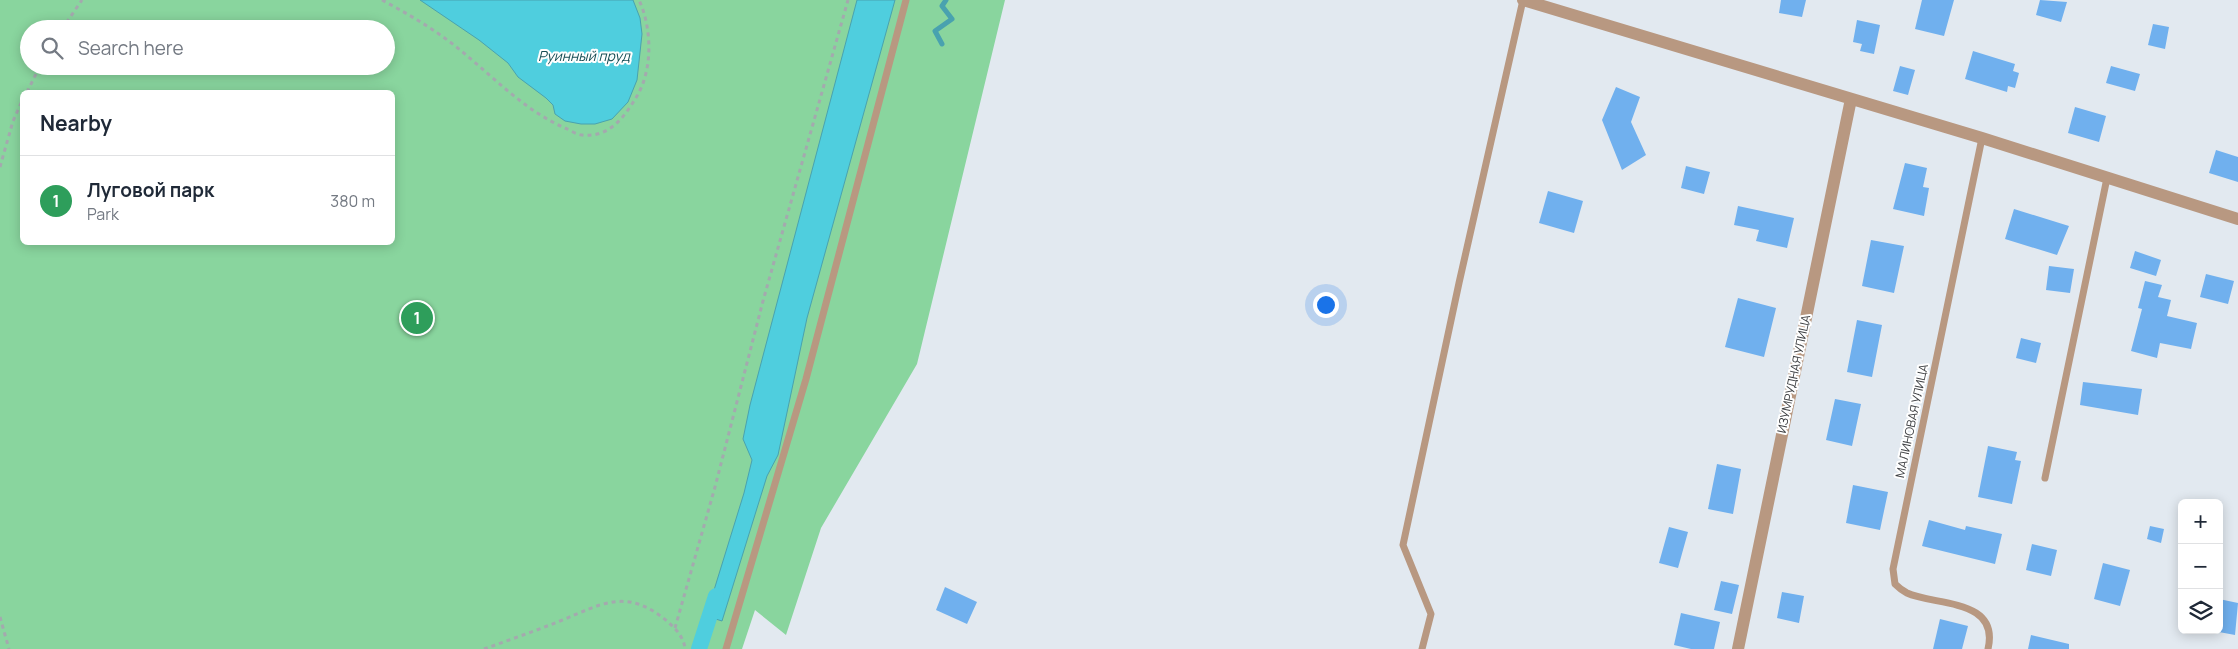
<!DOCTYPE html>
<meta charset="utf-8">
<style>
:root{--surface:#fff;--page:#f2f2f3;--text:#1f2937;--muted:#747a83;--line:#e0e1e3;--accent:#6e5dd7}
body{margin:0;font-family:Manrope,sans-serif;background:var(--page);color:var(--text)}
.controls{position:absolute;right:15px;bottom:15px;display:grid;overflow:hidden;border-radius:8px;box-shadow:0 2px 12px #0003}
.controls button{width:45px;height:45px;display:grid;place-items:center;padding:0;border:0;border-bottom:1px solid var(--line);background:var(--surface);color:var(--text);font:25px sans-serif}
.you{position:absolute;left:1325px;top:304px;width:18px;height:18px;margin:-12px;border:4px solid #fff;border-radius:50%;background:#1a73e8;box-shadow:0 0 0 8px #1a73e833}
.badge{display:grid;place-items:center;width:32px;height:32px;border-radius:50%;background:var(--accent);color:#fff;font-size:16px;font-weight:700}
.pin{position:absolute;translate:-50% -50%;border:2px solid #fff;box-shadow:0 1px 5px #0006}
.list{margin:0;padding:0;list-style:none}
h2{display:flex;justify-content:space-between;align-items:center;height:65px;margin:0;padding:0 20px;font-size:21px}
h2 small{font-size:16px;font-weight:400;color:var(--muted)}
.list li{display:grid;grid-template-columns:32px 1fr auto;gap:15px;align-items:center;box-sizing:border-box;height:90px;padding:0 20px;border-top:1px solid var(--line)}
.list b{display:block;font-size:19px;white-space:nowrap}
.list p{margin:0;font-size:16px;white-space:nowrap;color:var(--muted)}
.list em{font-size:16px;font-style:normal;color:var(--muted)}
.icon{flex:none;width:28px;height:28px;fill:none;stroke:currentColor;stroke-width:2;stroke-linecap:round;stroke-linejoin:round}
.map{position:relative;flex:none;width:2238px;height:649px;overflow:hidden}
.search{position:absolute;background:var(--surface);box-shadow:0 2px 12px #0003;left:20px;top:20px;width:375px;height:55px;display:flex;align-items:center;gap:12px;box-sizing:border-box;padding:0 18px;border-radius:28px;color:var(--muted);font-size:19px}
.panel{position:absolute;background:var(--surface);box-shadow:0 2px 12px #0003;left:20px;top:90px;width:375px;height:155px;border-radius:8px}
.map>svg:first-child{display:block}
.green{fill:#89d59e;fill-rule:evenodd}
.water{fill:#4fcede;stroke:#49a2af}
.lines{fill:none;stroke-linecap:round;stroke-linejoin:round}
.stream{stroke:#49a2af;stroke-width:5}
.canal{stroke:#4fcede;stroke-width:16}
.building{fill:#70b0ee}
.path{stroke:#a4a9ae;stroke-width:3;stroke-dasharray:4 4;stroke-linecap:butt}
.service{stroke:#b89881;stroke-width:7}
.minor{stroke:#b89881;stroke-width:12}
.labels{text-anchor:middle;stroke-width:4;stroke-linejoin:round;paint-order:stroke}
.street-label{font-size:12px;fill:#3b3d40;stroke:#fff}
.water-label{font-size:14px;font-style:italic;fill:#164d54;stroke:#fff}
</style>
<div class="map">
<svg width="2238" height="649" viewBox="0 0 2238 649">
<rect width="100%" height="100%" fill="#e2e9f0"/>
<!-- green -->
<path class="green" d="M0,0H1005L917,364L821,528L786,635L755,610L742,649H0ZM29,29H386V66H29ZM22,92H392V242H22Z"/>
<!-- water -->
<path class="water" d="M420,0H633L640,18L642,34L637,80L628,102L612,119L595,124H581L565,121L555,114L553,105L546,98L518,77L508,63L479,40Z
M857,0H895L807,318L778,455L767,476L722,621L706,616L744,493L752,460L743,439L750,405Z"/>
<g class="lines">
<!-- stream -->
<path class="stream" d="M942,44L935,31L952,19L942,6L946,0"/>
<!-- canal -->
<path class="canal" d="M699,649L716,596"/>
</g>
<!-- building -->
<path class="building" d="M1781,0H1806L1802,17L1779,13Z
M1922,0H1954L1944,36L1915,29Z
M2040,0L2067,2L2061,22L2036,15Z
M1857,20L1880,25L1874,54L1860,51L1862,44L1853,42Z
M2153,24L2169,27L2165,49L2148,45Z
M1973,51L2015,64L2013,71L2019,73L2015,88L2008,86L2007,92L1965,79Z
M1900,66L1915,70L1908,95L1893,91Z
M2111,66L2140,74L2135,91L2106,83Z
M1616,87L1640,97L1631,122L1646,155L1622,170L1602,120Z
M2075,107L2106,116L2099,142L2068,133Z
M2216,150L2238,157V182L2209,173Z
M1905,163L1927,168L1923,187L1929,188L1924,216L1893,209Z
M1686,166L1710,172L1704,194L1681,188Z
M1548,191L1583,201L1574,233L1539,223Z
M1738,206L1794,218L1787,248L1756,241L1759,230L1734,225Z
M2014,209L2069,226L2057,255L2005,239Z
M1871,240L1904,246L1894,293L1862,286Z
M2135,251L2161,260L2156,276L2130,268Z
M2049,266L2074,269L2070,293L2046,290Z
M2206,274L2234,281L2228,304L2200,297Z
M2145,281L2162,285L2158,297L2171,300L2167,316L2197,323L2191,349L2160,343L2157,358L2131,351L2142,309L2138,308Z
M1738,298L1776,308L1764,357L1725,347Z
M1857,320L1882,325L1872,377L1847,372Z
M2021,338L2041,343L2036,363L2016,358Z
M2083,382L2142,389L2138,415L2080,405Z
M1835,399L1861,404L1852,446L1826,440Z
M1988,446L2017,452L2015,460L2021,461L2012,504L1978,497Z
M1717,464L1741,469L1733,514L1708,509Z
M1853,485L1888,492L1880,530L1846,523Z
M1929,520L1965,530L1966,526L2002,534L1995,564L1922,546Z
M2150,526L2164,529L2161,543L2147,539Z
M1669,527L1688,532L1678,568L1659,563Z
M2032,544L2057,550L2051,576L2026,570Z
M2103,563L2130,570L2120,606L2094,599Z
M1721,581L1739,585L1732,614L1714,610Z
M945,587L977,602L967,624L936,610Z
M1782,592L1804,596L1799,623L1777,618Z
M2219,599L2238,603L2235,635L2219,632Z
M1681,613L1720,622L1714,649H1691L1674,645Z
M1940,619L1968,626L1962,649H1933Z
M2031,635L2069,644V649H2028Z"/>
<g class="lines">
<!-- path -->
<path class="path" d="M382,0C406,13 429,26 450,42C488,71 521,109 565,128C570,130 577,135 582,135C610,138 625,116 637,96C653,69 652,28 639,0
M62,29L82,0
M27,92L40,66
M0,167L13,121L22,101
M0,617L9,649
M675,628L715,487L763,301L848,0
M484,649C509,640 535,631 560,621C602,604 626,587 667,621C675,628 684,637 685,649"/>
<!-- service -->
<path class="service" d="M1982,138L1893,569L1895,584C1898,587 1903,591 1907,593C1935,606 2000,598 1988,649
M2045,478L2107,178
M726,649L806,379L906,0
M1422,649L1431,614L1403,545L1459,283L1523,0"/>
<!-- minor -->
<path class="minor" d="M1523,0L1982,138L2238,219
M1738,649L1851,99"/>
</g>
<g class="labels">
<!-- street labels -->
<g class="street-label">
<text transform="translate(1794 374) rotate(-78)" y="4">ИЗУМРУДНАЯ УЛИЦА</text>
<text transform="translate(1912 421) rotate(-78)" y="4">МАЛИНОВАЯ УЛИЦА</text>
</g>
<!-- water labels -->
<g class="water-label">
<text x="584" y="61">Руинный пруд</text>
</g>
</g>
</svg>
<div class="controls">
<button>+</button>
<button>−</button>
<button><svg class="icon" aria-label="layers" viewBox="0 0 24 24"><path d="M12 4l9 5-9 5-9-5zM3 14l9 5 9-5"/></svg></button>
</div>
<div class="you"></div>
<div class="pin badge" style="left:417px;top:318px;background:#2e9e5b">1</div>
<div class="search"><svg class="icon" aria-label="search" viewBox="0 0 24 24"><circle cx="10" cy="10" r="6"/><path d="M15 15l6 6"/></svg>Search here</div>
<section class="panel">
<h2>Nearby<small></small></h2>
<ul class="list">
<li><span class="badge" style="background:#2e9e5b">1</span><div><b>Луговой парк</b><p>Park</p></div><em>380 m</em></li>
</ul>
</section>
</div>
